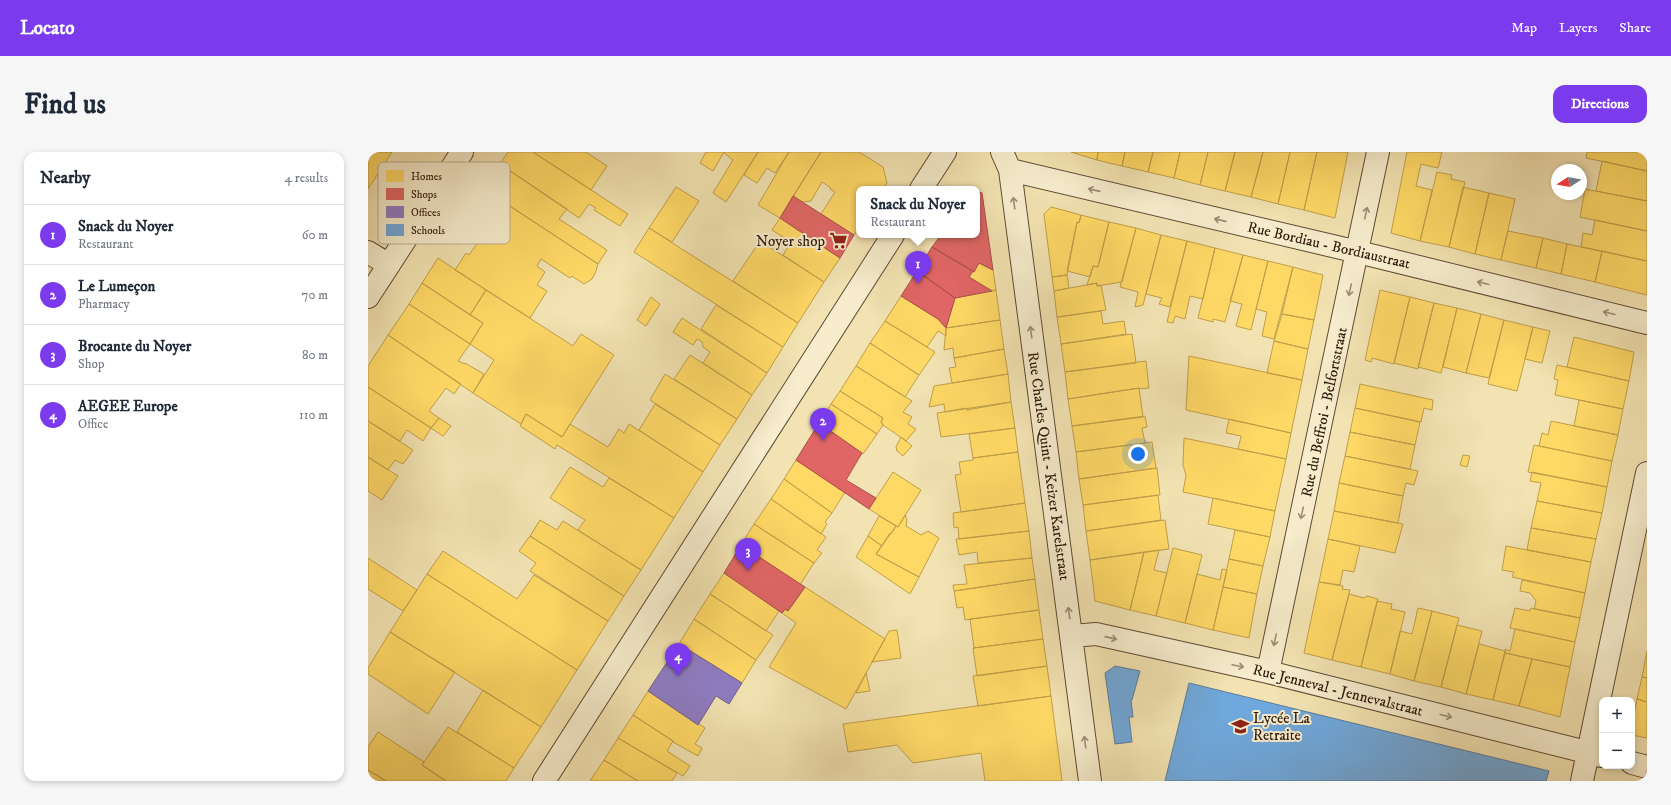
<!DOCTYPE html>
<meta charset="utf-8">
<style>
:root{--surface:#fff;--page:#f6f6f7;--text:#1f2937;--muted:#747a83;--line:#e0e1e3;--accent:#7c3aed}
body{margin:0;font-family:"IM FELL DW Pica",serif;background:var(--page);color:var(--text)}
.controls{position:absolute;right:12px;bottom:12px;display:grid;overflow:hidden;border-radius:8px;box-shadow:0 2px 6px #0003}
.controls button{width:36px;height:36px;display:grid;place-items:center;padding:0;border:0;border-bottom:1px solid var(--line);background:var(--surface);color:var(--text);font:20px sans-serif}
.compass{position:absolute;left:1183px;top:12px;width:36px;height:36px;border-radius:50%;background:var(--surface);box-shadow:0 2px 6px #0003;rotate:259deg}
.you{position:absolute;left:770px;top:302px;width:14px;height:14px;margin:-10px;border:3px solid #fff;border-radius:50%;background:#1a73e8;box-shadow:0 0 0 6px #1a73e833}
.badge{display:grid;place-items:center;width:26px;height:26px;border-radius:50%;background:var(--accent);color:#fff;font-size:13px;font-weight:700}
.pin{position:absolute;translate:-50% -33px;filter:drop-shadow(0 1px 2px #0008)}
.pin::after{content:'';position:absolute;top:21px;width:14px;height:12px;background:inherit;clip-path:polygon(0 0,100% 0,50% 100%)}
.popup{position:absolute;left:488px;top:34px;width:124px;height:52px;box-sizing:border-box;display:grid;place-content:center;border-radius:8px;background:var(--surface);filter:drop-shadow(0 1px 3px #0005);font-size:13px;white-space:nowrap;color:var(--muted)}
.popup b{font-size:15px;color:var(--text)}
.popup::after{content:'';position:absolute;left:50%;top:100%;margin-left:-8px;border:8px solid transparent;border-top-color:var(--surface)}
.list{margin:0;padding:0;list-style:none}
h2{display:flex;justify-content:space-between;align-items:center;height:52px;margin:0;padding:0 16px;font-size:17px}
h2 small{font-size:13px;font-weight:400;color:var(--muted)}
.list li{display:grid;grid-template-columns:26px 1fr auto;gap:12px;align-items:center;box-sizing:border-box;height:60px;padding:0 16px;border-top:1px solid var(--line)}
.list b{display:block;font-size:15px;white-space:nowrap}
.list p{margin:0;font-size:13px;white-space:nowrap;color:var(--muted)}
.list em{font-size:13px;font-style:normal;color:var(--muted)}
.map{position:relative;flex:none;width:1279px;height:629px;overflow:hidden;border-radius:12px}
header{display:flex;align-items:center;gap:24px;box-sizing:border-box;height:56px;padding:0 20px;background:var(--accent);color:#fff}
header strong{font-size:19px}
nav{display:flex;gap:22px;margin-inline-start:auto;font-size:14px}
.intro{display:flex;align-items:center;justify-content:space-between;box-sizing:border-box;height:96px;padding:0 24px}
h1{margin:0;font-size:28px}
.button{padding:10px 18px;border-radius:12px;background:var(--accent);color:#fff;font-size:14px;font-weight:700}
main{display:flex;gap:24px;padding:0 24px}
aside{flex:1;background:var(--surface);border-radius:12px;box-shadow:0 2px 6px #0003}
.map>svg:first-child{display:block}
.homes{fill:#ffd966;stroke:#c09f4a}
.shops{fill:#e06666;stroke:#aa4e4a}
.offices{fill:#8e7cc3;stroke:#715e8c}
.schools{fill:#6fa8dc;stroke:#5b7c9d}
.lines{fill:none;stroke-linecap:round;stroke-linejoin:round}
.minor-casing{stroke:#5e4a34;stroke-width:24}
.minor{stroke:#f7edcd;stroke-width:22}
.oneway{stroke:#9c8d75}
.labels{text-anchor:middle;stroke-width:4;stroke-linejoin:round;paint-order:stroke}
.poi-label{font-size:15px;fill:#2d170a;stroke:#f7edcd;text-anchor:end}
.street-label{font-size:15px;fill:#2d170a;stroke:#f7edcd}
.key{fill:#f7edcd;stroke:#baad92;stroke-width:1}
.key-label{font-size:11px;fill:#2d170a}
</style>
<header>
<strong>Locato</strong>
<nav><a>Map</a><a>Layers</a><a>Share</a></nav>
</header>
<div class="intro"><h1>Find us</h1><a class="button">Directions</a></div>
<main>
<aside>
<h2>Nearby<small>4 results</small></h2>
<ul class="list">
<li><span class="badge">1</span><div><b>Snack du Noyer</b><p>Restaurant</p></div><em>60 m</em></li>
<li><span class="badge">2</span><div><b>Le Lumeçon</b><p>Pharmacy</p></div><em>70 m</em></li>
<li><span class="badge">3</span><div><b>Brocante du Noyer</b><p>Shop</p></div><em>80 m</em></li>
<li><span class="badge">4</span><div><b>AEGEE Europe</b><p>Office</p></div><em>110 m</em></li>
</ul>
</aside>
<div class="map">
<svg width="1279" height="629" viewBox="0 0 1279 629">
<rect width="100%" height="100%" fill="#f3e3b2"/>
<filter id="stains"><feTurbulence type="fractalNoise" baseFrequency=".005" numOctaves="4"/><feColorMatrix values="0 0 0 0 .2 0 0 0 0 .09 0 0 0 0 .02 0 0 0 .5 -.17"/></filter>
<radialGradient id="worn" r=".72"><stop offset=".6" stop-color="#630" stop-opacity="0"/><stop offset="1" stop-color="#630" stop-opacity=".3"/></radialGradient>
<!-- homes -->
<path class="homes" d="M0,0H24L0,37Z
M140,0H165L260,62L252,74L226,58L228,56L221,52L211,66L132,12Z
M165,0H218L239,14L223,38Z
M338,0H356L345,19L332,11Z
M355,0H390L358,50L345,41L365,8Z
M390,0H421L407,21L399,16L389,31L376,23Z
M421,0H453L412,66L390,53Z
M453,0H491L515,15L519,31L515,37H491V75L486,83L453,62L467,40L462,37L463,36L454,30L443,49L434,50L425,44Z
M703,0H730L729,8Z
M730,0H757L754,14L729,8Z
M757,0H785L780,20L754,14Z
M785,0H812L806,26L780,20Z
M812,0H840L832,33L806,26Z
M840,0H867L857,39L832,33Z
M867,0H895L883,45L857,39Z
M895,0H922L910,52L883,45Z
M922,0H949L936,58L910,52Z
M949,0H980L967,66L936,58Z
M1039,0H1074L1070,16L1053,12L1048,34L1064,38L1052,89L1023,81Z
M1219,0H1279V19L1218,6Z
M1234,9L1279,19V49L1228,39Z
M132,12L199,57L191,67L239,98L230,112L116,37Z
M1069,20L1084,23L1083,27L1097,30L1081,95L1052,89Z
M308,35L331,49L304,90L281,76Z
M1095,35L1121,41L1107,102L1081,95Z
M116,37L230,112L228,119L224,127L216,132L204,124L202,126L173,107L169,114L177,120L169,133L179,139L162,166L87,118L98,101L101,103L121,75L100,61Z
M1217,37L1279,49V79L1212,65Z
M1121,41L1147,47L1133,108L1107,102Z
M683,55L713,63L711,71L709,70L699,123L684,125L676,62Z
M713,63L741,70L730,115L725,114L722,125L699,119L709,70L711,71Z
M412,66L472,106L456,130L415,103L423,90L404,78Z
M1227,68L1279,79V109L1213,95L1215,81L1224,83Z
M741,70L768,76L754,130L729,134V131L719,133L725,114L730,115Z
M281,76L430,171L415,195L266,100Z
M768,76L793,83L775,153L767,155L770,140L752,135Z
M1140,79L1175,86L1168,116L1133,108Z
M793,83L819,89L802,155L791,152L794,146L778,142Z
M1175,86L1199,92L1193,122L1168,116Z
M392,89L456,130L430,171L365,129Z
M819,89L847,96L835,147L822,144L817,167L807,164L805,171L799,170Z
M1199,92L1234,99L1227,130L1193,122Z
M847,96L875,103L857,170L845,167V170L830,166Z
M1234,99L1279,109V143L1227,130Z
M875,103L900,109L883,178L868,174L874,152L862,149Z
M70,106L118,138L102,163L54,131Z
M900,109L925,115L906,187L894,184L899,160L888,157Z
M611,111L625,118L628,138L624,139L601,125Z
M925,115L955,123L946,168L914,162Z
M699,123L701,136L686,139L684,125Z
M54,131L115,171L102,192L41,152Z
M729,131V134L733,133L738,158L689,165L686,139Z
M118,138L205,194L213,182L246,203L194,285L158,262L153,272L105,241L126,208L102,192L115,171L102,163Z
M628,138L632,168L578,176L587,146Z
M1012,138L1042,145L1026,212L1004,206L1003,210L997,208Z
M533,144L570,167L578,176V184L570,179L559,195L517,169Z
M283,145L292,152L278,174L269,168Z
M1042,145L1066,151L1050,217L1026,211Z
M1066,151L1089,156L1073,221L1050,215Z
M41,152L102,192L90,209L97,212V211L116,222L105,241L20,183Z
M348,153L415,195L399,221L333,177Z
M1089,156L1113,162L1098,221L1075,215Z
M733,159L735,172L756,169L758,182L693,192L689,165Z
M914,162L946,168L940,197L906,189Z
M1113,162L1136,168L1121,226L1098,221Z
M314,166L399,221L384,243L335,211L342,200L335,195L334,190L329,187L325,193L305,180Z
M632,168L636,197L586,206L585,196L576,198L578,176Z
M1136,168L1165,175L1149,239L1120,232Z
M517,169L567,200L551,223L502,191Z
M1165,175L1182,179L1174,211L1157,207Z
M764,182L768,211L697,220L693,192Z
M20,183L93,232L86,242L78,236L61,259L71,266L63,276L0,235V214Z
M1206,185L1266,200L1261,229L1199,215Z
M906,189L940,197L934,228L899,221Z
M502,191L551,223L537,245L488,214Z
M636,197L640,222L584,231L581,216L588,215L586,206Z
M322,203L384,243L369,267L306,227Z
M821,204L934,228L923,281L818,258Z
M778,209L781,236L771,237V236L700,247L697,220Z
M1189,213L1261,229L1255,257L1187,243L1190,228L1186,227Z
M488,214L544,249L535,260L544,265L540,272L548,277L538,289L515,273L513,270L515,266L472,239Z
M297,222L369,267L352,293L282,248Z
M640,222L643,250L599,258L598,256L577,260L576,252L561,255L566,234Z
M992,232L1065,248L1064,258L1056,256L1053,270L987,256Z
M0,235L63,276L55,289L39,278L32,289L0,269Z
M771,236L775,265L704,274L700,247Z
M472,239L515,266L513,270L515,273L509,282L463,252Z
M1211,248L1255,257L1250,283L1206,274Z
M643,250L647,276L573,285L569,261Z
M287,252L352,293L335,320L271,278Z
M463,252L509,282L495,302L451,271Z
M987,256L1052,270L1047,293L982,280Z
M158,262L194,285L202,272L240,295L251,277L256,281L261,272L335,320L306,366L189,293L187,297L152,274Z
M777,264L779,275L774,276L777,291L708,300L704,274Z
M71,266L83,274L75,284L63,276Z
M861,267L923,281L918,307L870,297L873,284L858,281Z
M0,269L45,298L35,312L27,308L20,318L0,305Z
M1183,269L1250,283L1244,309L1171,294L1174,281L1180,283Z
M647,276L650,300L605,306L601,282Z
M982,280L1047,293L1042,317L977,304Z
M533,285L544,294L535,304L529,299L528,295Z
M816,286L918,307L907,359L815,340L818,323L815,313Z
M784,290L788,316L711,327L708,300Z
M1166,293L1244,309L1239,335L1160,320Z
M650,300L657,351L593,360L587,323L593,322L591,310L605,308V306Z
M1095,303L1102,304L1099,315L1092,313Z
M977,304L1050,319L1046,333L1038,331L1035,344L971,331Z
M0,305L30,324L14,348L0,339Z
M428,308L477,340L464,361L416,327Z
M202,315L235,335L241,326L306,366L273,418L210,378L217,368L182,346Z
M789,316L792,343L715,353L711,327Z
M525,320L553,338L530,375L501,357Z
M1164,320L1239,335L1234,361L1169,349L1173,331L1162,329Z
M416,327L464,361L457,370L459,372L453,382L403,347Z
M971,331L1035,344L1030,371L966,359Z
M790,343L793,368L718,379L715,353Z
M845,346L907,359L902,385L840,372Z
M403,347L458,385L449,398L454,401L446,411L386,372Z
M1169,349L1234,361L1228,387L1163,376Z
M657,351L661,379L591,387L590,375L586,376L585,361Z
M966,359L1035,372L1027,401L960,387Z
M537,363L539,368L538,374L553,383L560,379L571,386L551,425L508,402L522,381L523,382L528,374L530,375Z
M511,364L528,374L514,394L500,384Z
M172,368L189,378L195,369L273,418L256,444L162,384Z
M797,368L801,397L722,408L718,379Z
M386,372L446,411L432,433L373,393Z
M1163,376L1228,387L1223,410L1159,398Z
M867,378L902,385L895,414L861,407Z
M661,379L664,406L610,411L609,400L591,403L588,387Z
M162,384L256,444L240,469L162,419L168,411L151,399Z
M500,384L514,394L508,402L551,425L542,442L488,405Z
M960,387L992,394L986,420L975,418L972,433L951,430Z
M1138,394L1223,410L1217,441L1144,425L1146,420L1134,418Z
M805,396L834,403L817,471L788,464Z
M791,398L786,418L799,421L788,464L762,458L776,400Z
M75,399L149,447L166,423L240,469L209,518L59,422Z
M776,400L762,458L727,449L722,408Z
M0,406L49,438L35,459L0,437Z
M664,406L667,427L586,439L585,433L599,432L596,413Z
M861,407L895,414L889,442L855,435Z
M854,417L859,418L845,478L817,471L829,422L852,428Z
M356,421L411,459L398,479L342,442Z
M59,422L209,518L173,575L22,480Z
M667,427L671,458L597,468L595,455L589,456L586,439Z
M1154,428L1217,441L1212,466L1166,457L1168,449L1162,441L1152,439Z
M951,430L975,434L974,437L982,438L964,508L936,501Z
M437,435L517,487L478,557L401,515L428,471L414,461L417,457L420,459Z
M855,435L889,442L881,486L845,478Z
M342,442L405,483L388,508L326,467Z
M981,442L996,446L999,444L1010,447L993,515L964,508Z
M1009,449L1024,452L1023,457L1037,460L1022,522L993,515Z
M1050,456L1064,459L1046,529L1022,522L1032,479L1044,482Z
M1147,456L1162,459L1163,456L1212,466L1207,490L1142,476Z
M671,458L675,487L606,496L602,467Z
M1064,459L1091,466L1073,535L1046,529Z
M326,467L388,508L374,531L311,492Z
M1089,473L1114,479L1098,542L1073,535Z
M1147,477L1207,490L1202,515L1137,501V497L1142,499Z
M529,478L533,506L504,510L521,479Z
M22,480L87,520L60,562L0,522V516Z
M675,487L679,514L609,524L605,496Z
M1111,492L1137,499L1125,548L1098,542Z
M1279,499V526L1274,525Z
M1137,501L1164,507L1151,554L1125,548Z
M1164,507L1202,515L1192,565L1151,554Z
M679,514L683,544L610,554L605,524Z
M498,521L502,539L488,541Z
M1274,525L1279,526V550L1269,547Z
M115,538L173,575L146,616L89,580Z
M280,539L337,576L327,592L334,596L330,604L305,590V589L265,563Z
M683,544L694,629H617L613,601L545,611L529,593L480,600L475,572Z
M1269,547L1279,550V586L1264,583V571Z
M265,563L305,589L299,599L322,614L315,624L250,586Z
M80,575L146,616L138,629H78L54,613Z
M10,580L56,610L54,613L78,629H18L0,618V595Z
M250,586L309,621L304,629H270L236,608Z
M236,608L270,629H222Z
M0,618L18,629H0Z"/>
<!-- shops -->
<path class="shops" d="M609,39L614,41L625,118L611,111L606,120L564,95L573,83H609Z
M425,44L486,83L472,106L412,66Z
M564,95L605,119L601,125L624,139L587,146L549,119Z
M549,119L587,146L578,176L570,167L533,144Z
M451,271L494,301L478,328L508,346L501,357L428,308Z
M373,393L437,435L420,459L417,457L414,461L411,459L356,421Z"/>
<!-- offices -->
<path class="offices" d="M311,492L374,531L361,552L348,544L330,573L280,539Z"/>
<!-- schools -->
<path class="schools" d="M747,514L772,519L764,548H763L765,565H761L764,590L747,592L737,521Z
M821,531L1181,619L1178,629H797Z"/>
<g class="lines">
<defs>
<path id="minor" d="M634,0L642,18L722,629
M642,18L990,100L1279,171
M553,37L577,0
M0,100L21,113
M0,145L94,0
M704,484L728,482L900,520L1234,604
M900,520L1010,0
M1264,611L1279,615
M176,629L525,83
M1214,629L1279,321"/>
</defs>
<!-- minor casing -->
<use href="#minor" class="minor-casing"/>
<!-- minor -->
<use href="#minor" class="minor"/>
</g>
<!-- one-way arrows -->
<defs><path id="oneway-shaft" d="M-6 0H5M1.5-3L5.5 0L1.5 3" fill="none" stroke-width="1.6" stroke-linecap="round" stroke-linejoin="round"/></defs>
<g class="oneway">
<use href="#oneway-shaft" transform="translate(726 38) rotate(-167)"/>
<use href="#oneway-shaft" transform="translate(646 51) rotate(-98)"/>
<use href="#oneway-shaft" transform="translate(998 61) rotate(-78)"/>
<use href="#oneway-shaft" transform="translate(852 68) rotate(-167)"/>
<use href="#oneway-shaft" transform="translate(1115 131) rotate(-166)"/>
<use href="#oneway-shaft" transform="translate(982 138) rotate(102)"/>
<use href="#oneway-shaft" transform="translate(1241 161) rotate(-166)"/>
<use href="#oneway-shaft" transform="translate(663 180) rotate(-98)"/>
<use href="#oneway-shaft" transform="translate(934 361) rotate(102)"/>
<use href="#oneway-shaft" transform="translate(701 461) rotate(-98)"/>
<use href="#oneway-shaft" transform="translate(743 486) rotate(13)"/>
<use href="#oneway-shaft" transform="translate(907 488) rotate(102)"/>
<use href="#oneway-shaft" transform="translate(870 514) rotate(12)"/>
<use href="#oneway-shaft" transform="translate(1078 564) rotate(14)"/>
<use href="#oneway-shaft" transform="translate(717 590) rotate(-97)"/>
</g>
<!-- icons -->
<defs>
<symbol id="supermarket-bare" viewBox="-9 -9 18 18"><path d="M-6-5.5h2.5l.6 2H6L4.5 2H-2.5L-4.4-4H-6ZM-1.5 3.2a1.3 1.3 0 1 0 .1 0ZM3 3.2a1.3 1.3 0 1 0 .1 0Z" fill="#8f2418" stroke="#f7edcd" stroke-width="2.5" paint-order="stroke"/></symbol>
<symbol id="school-bare" viewBox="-9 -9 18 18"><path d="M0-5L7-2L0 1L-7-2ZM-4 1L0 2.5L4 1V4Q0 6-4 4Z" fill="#8f2418" stroke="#f7edcd" stroke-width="2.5" paint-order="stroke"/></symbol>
</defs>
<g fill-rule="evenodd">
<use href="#supermarket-bare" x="458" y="76" width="25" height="25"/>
<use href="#school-bare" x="860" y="562" width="25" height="25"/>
</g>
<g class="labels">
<!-- poi labels -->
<g class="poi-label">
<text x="457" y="94">Noyer shop</text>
<text x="885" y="571" text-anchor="start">Lycée La<tspan x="885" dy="17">Retraite</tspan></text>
</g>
<!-- street labels -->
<g class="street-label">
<text transform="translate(961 93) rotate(13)" y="5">Rue Bordiau - Bordiaustraat</text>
<text transform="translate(956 260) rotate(-78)" y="5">Rue du Beffroi - Belfortstraat</text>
<text transform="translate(681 314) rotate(82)" y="5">Rue Charles Quint - Keizer Karelstraat</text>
<text transform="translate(970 538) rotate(14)" y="5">Rue Jenneval - Jennevalstraat</text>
</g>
</g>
<!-- legend -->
<rect x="10" y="10" width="132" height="82" rx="6" class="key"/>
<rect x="18" y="18" width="18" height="12" fill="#ffd966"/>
<rect x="18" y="36" width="18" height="12" fill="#e06666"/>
<rect x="18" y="54" width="18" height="12" fill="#8e7cc3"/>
<rect x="18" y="72" width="18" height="12" fill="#6fa8dc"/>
<g class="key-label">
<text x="43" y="28">Homes</text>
<text x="43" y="46">Shops</text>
<text x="43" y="64">Offices</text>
<text x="43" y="82">Schools</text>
</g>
<rect width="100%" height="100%" filter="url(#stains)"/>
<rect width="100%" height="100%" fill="url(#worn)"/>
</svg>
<div class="controls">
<button>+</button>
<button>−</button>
</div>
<svg class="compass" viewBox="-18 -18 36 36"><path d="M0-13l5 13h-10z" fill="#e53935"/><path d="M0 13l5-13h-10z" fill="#747a83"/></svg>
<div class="you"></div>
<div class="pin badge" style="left:550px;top:132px">1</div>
<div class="popup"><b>Snack du Noyer</b>Restaurant</div>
<div class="pin badge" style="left:455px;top:289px">2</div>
<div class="pin badge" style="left:380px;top:419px">3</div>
<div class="pin badge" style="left:310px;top:524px">4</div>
</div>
</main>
